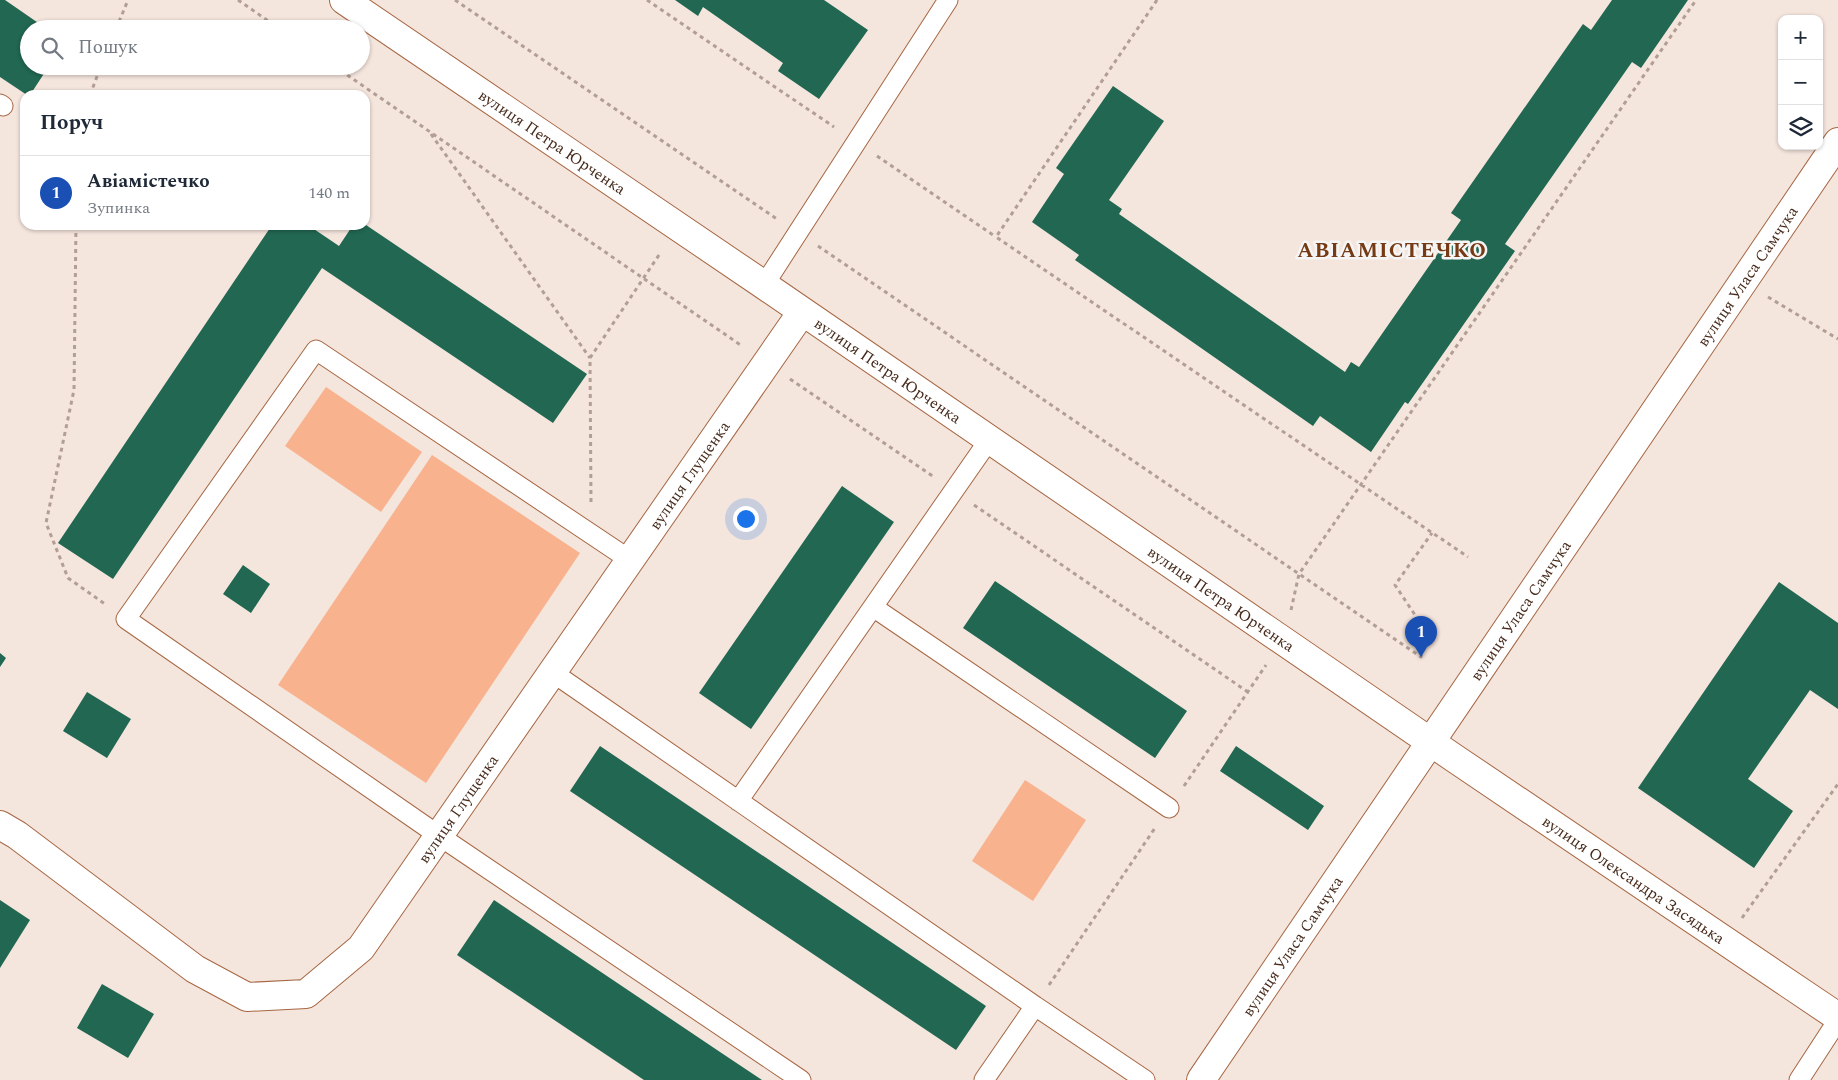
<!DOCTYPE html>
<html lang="uk">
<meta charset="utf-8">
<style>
:root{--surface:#fff;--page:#f2f2f3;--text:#1f2937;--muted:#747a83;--line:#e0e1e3;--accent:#1a73e8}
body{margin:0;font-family:Spectral,serif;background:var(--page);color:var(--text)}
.controls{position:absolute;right:15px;top:15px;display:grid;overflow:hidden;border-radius:10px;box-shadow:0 1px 4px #0004}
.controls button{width:45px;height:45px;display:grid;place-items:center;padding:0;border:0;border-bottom:1px solid var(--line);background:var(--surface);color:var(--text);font:25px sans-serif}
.you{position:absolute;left:745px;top:518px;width:18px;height:18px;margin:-12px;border:4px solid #fff;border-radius:50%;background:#1a73e8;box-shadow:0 0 0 8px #1a73e833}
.badge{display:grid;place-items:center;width:32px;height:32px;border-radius:50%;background:var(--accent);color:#fff;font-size:16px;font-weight:700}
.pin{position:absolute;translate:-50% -41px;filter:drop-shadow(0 1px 2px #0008)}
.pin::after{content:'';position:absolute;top:26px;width:18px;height:15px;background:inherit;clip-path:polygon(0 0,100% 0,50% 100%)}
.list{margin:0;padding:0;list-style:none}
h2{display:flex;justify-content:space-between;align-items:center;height:65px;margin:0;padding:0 20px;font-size:21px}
h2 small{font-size:16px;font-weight:400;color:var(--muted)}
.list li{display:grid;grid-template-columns:32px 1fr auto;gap:15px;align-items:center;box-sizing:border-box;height:75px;padding:0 20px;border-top:1px solid var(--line)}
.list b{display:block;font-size:19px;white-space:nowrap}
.list p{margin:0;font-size:16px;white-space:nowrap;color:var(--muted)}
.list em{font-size:16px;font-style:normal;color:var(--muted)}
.icon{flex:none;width:28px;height:28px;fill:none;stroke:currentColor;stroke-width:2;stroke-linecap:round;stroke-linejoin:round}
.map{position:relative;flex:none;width:1838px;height:1080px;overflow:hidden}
.search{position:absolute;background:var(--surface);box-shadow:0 1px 4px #0004;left:20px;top:20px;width:350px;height:55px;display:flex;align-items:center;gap:12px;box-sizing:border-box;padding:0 18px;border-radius:28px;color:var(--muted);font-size:19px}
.panel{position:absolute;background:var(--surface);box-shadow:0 1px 4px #0004;left:20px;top:90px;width:350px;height:140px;border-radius:15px}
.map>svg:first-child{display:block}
.green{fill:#f8b28d}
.building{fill:#216751}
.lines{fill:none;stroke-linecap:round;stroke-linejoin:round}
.service-casing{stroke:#a76743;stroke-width:21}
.minor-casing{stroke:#a76743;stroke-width:30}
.path{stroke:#b29e94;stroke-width:3;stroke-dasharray:4 4;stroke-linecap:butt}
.service{stroke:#fff;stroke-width:19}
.minor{stroke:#fff;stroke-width:28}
.labels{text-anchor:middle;stroke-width:5;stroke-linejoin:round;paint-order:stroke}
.street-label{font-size:16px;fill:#472b1c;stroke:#f5f5f5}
.district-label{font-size:21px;font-weight:bold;letter-spacing:1px;fill:#763a14;stroke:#f5f5f5}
</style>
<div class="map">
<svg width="1838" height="1080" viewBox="0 0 1838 1080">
<rect width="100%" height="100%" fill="#f4e5dd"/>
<!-- green -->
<path class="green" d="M326,387L422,452L381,512L285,446Z
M432,455L580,553L426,783L278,685Z
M1025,780L1086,820L1033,901L972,861Z"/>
<!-- building -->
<path class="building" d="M0,0H5L47,29H29V66H49L30,95H27L0,77Z
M675,0H824L868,30L819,99L778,71L783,63L703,7L698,16Z
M1612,0H1688L1641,68L1632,62L1505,244L1515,251L1408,404L1405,402L1371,452L1320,416L1313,426L1075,260L1079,255L1032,222L1064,174L1056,168L1113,86L1164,121L1109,200L1122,209L1119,214L1345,372L1351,362L1359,367L1461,220L1451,213L1583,24L1591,30Z
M272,225H308L339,246L353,225H366L587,374L553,423L322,268L113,579L58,543Z
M842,486L894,522L751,729L699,693Z
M243,565L270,584L251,613L223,594Z
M995,581L1187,711L1155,758L963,628Z
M1779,582L1838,623V709L1810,690L1748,779L1793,811L1754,868L1638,788Z
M0,653L6,658L0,667Z
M87,692L131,719L107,758L63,731Z
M600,746L986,1006L956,1050L570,791Z
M1236,746L1324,806L1308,830L1220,771Z
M0,900L30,920L0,968Z
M494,900L720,1052L762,1080H644L457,955Z
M102,984L154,1014L128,1058L77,1028Z"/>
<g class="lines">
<defs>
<path id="service" d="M0,104L3,106
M764,285L948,0
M630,560L316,350L126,619L438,835L801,1080
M873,607L1169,808
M552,672L1035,1006
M738,801L989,440
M984,1080L1035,1006L1145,1080
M1799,1080L1838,1020"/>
<g id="minor">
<path id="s1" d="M344,0L764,285L1457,760L1838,1017"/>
<path id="s2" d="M0,825L17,835L195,969L247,997L306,994L361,948L802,312"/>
<path id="s3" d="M1201,1080L1838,142"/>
</g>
</defs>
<!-- service casing -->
<use href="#service" class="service-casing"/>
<!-- minor casing -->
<use href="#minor" class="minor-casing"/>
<!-- path -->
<path class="path" d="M238,0L280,29
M455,0L777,219
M647,0L834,127
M1157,0L996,237L1468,557
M116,29L128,0
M334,66L742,346
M90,95L101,66
M431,134L590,358
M877,156L996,237
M76,225L74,390L46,523L68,578L105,604
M818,246L1421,657L1425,630L1395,585L1432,533
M1768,297L1838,339
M790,379L934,477
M591,502L590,358L661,252
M974,505L1248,692
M1291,610L1299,574L1696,0
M1184,786L1266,665
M1742,918L1838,784
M1049,985L1155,828"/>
<!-- service -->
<use href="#service" class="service"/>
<!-- minor -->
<use href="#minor" class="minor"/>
</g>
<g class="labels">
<!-- street labels -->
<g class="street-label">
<text dy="6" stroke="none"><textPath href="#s1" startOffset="252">вулиця Петра Юрченка</textPath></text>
<text dy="6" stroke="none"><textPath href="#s3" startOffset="972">вулиця Уласа Самчука</textPath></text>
<text dy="6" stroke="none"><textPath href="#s1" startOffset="658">вулиця Петра Юрченка</textPath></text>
<text dy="6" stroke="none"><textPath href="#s2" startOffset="1008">вулиця Глущенка</textPath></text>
<text dy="6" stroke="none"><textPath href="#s1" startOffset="1062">вулиця Петра Юрченка</textPath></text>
<text dy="6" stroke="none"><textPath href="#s3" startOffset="568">вулиця Уласа Самчука</textPath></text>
<text dy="6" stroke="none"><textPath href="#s2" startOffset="602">вулиця Глущенка</textPath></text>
<text dy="6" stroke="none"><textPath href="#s1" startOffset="1561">вулиця Олександра Засядька</textPath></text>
<text dy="6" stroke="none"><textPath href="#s3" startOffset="162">вулиця Уласа Самчука</textPath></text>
</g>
<!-- district labels -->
<g class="district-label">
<text x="1392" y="257">АВІАМІСТЕЧКО</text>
</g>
</g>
</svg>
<div class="controls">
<button>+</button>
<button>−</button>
<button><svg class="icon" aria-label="layers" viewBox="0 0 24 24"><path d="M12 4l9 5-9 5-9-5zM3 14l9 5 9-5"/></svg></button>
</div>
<div class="you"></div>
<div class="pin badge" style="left:1421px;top:657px;background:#1a4fb4">1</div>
<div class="search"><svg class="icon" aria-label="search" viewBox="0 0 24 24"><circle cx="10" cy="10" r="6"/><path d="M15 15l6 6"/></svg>Пошук</div>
<section class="panel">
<h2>Поруч<small></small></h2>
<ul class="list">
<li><span class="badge" style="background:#1a4fb4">1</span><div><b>Авіамістечко</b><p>Зупинка</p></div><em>140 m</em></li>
</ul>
</section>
</div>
